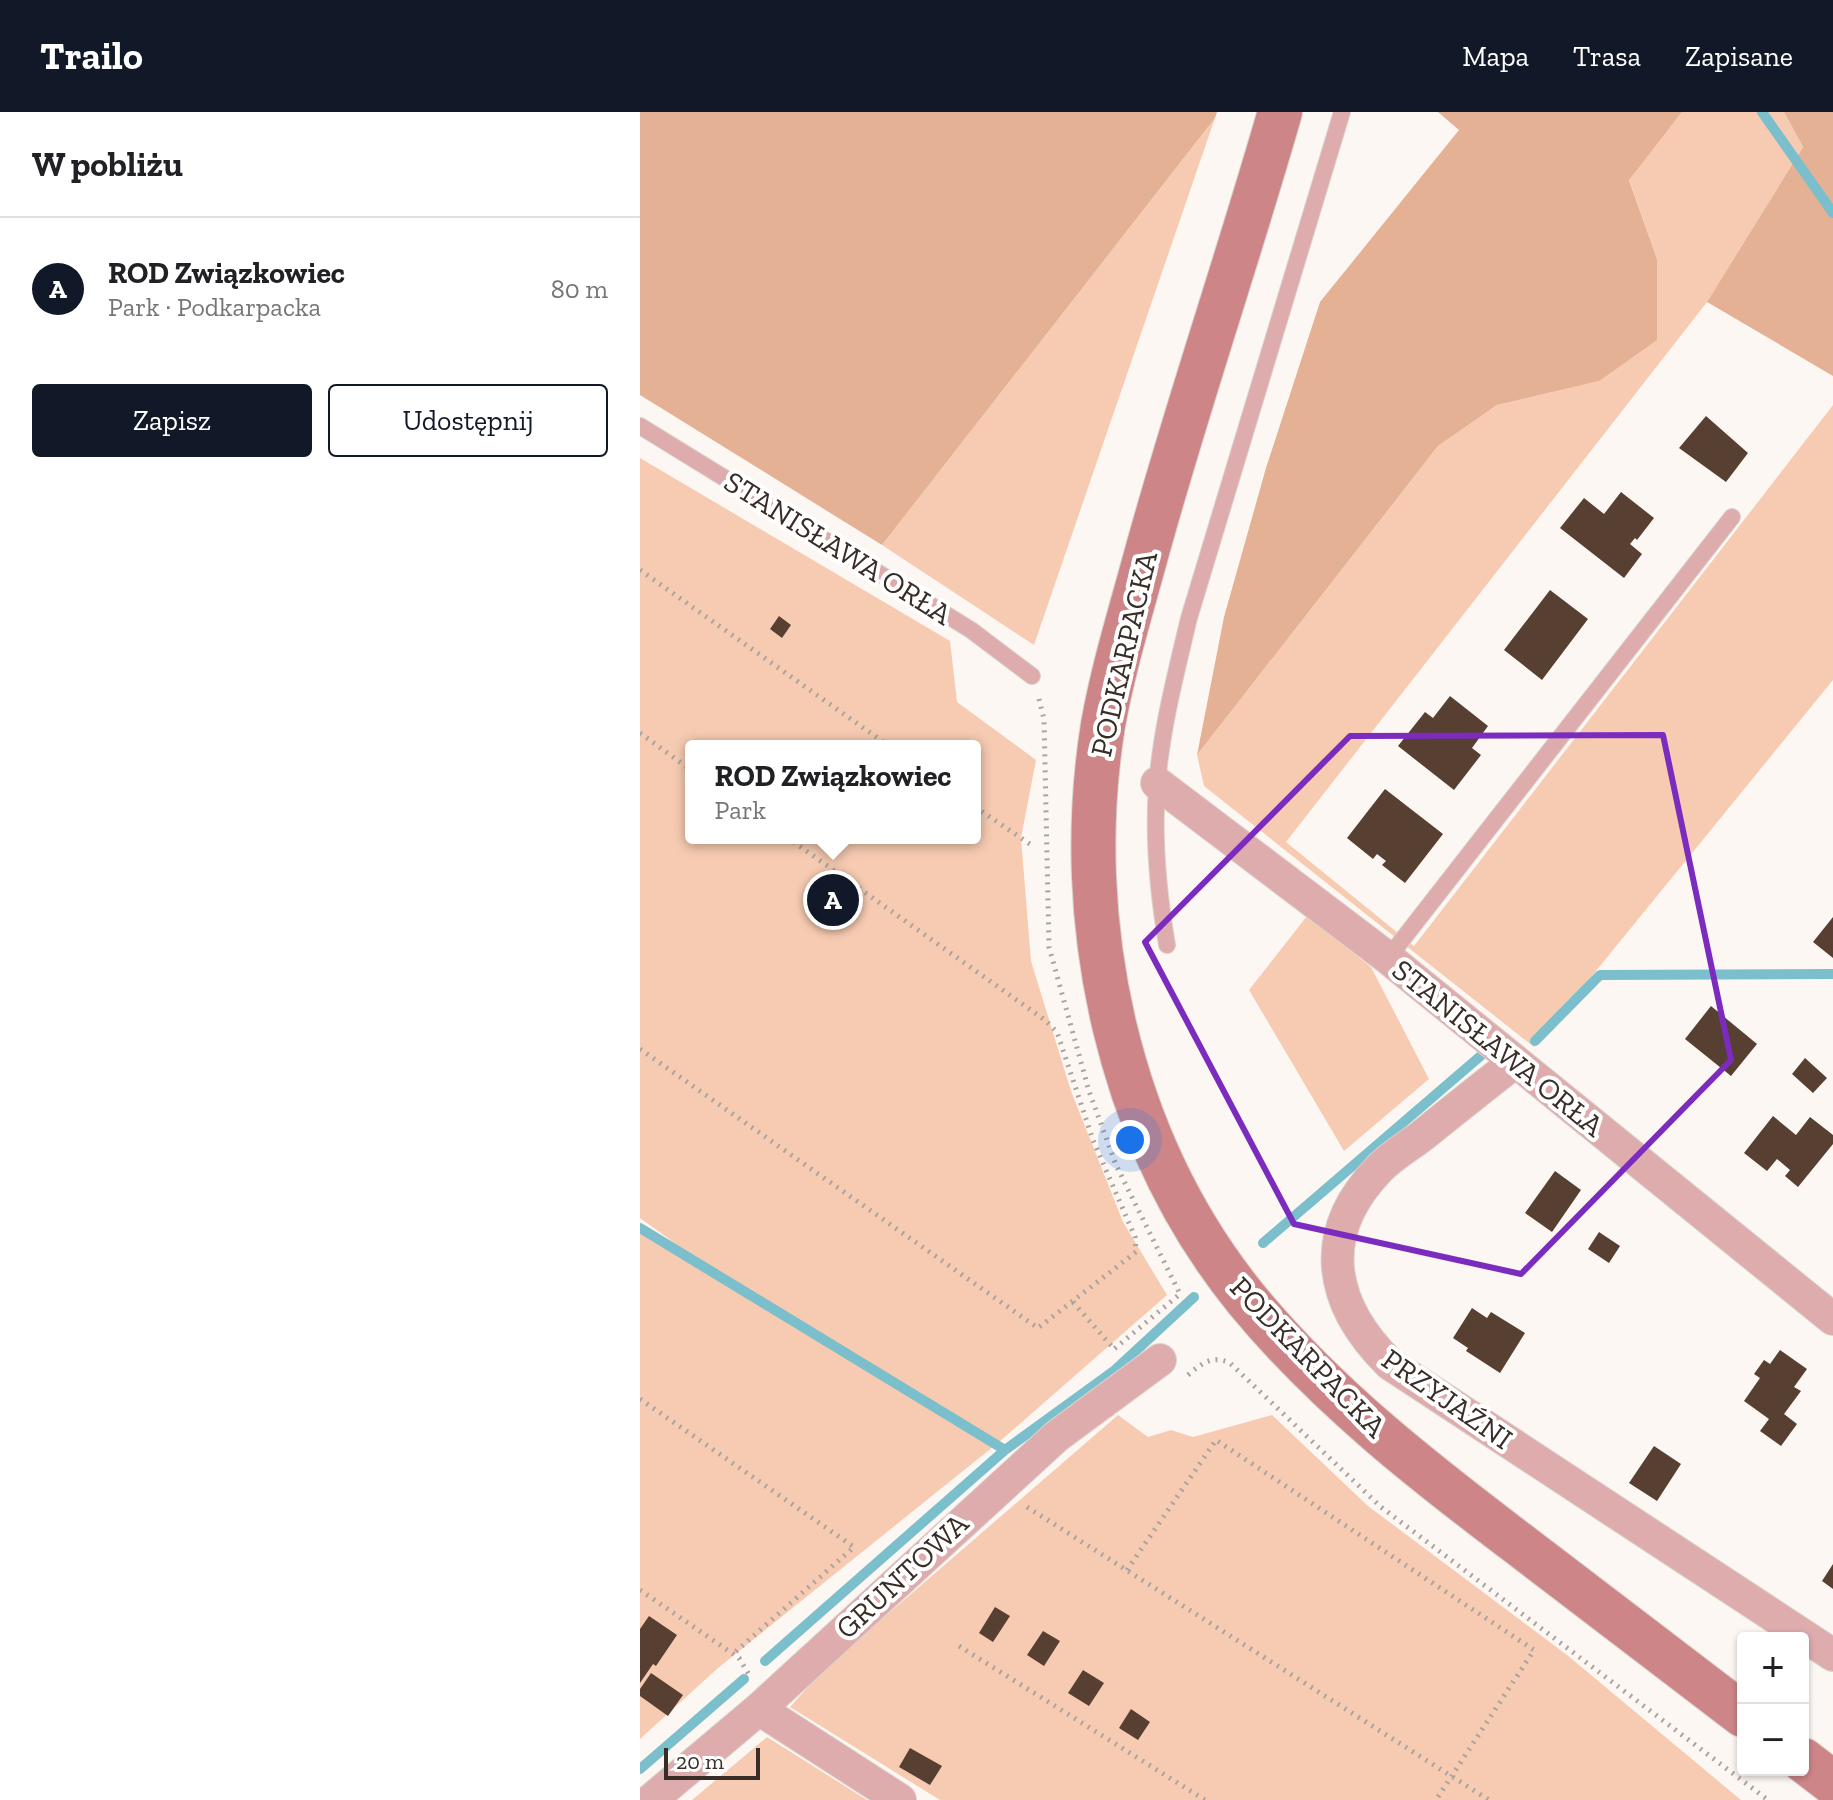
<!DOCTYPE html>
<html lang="pl">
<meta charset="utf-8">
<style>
:root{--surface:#fff;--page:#f6f6f6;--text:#202124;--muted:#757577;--line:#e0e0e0;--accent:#111827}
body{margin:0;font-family:"Zilla Slab",serif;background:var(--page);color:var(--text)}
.controls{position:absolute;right:24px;bottom:24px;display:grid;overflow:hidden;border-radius:8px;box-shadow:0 2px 6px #0004}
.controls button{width:72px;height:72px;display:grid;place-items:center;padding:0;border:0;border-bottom:2px solid var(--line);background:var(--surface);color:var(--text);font:40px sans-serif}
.scale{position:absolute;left:24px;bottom:20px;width:96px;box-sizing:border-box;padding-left:8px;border:4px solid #392e27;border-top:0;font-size:22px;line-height:28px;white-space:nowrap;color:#392e27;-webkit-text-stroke:6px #fff;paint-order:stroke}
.you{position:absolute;left:490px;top:1028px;width:28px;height:28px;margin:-20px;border:6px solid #fff;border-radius:50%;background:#1a73e8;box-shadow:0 0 0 12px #1a73e833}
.badge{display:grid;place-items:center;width:52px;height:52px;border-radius:50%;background:var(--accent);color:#fff;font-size:26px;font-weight:700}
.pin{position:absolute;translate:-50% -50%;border:4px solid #fff;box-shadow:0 2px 8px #0006}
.popup{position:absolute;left:45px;top:628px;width:296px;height:104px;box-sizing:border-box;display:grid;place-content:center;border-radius:8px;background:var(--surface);filter:drop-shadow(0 2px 6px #0005);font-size:26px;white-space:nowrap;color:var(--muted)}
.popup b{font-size:30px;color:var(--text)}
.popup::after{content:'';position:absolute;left:50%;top:100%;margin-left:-16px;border:16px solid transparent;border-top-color:var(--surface)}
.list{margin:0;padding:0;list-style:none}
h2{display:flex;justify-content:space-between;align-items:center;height:104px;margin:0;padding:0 32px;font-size:34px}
h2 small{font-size:26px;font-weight:400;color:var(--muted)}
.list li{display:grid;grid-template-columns:52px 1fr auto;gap:24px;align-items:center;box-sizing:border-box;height:144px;padding:0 32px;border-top:2px solid var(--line)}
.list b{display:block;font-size:30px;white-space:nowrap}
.list p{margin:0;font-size:26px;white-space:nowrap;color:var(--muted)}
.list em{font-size:26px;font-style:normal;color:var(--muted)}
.actions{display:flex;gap:16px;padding:24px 32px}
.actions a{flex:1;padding:18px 0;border:2px solid var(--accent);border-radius:8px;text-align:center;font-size:28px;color:var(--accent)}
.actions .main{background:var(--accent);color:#fff}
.map{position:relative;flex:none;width:1193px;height:1688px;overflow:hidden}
header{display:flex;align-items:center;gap:48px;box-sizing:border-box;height:112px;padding:0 40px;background:var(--accent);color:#fff}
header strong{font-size:38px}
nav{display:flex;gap:44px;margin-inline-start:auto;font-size:28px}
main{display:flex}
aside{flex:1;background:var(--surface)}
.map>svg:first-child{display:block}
.green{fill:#f7cbb2;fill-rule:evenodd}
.forest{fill:#e4b194}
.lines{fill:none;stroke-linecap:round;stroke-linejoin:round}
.stream{stroke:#7abfcb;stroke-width:10}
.building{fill:#573f31}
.service-casing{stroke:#dad3ce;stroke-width:18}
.minor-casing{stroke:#dad3ce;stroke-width:34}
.secondary-casing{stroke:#dad3ce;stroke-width:46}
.path{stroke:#aba39e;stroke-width:5;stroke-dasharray:2 6;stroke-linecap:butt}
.service{stroke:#deacad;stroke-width:16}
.minor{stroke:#deacad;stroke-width:32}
.secondary{stroke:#ce8588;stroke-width:44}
.marked{fill:none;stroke:#7b2cbf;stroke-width:6;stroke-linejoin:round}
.labels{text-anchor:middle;stroke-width:8;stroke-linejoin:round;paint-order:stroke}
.street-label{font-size:30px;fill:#392e27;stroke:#fff}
</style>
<header>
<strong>Trailo</strong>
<nav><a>Mapa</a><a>Trasa</a><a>Zapisane</a></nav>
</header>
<main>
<aside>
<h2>W pobliżu<small></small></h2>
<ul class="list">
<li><span class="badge">A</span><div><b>ROD Związkowiec</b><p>Park · Podkarpacka</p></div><em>80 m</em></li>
</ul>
<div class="actions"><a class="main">Zapisz</a><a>Udostępnij</a></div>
</aside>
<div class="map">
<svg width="1193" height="1688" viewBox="0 0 1193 1688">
<rect width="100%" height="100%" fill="#fdf7f3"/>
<!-- green -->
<path class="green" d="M1042,0H1144L1163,35L1067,190L646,730L774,834L1193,293V568L894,935L564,674L557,643L798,334L857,293L959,269L1017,147L989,67Z
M575,6L394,533L242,433Z
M0,346L310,529L317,590L396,648L381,726L391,849L431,979L483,1110L527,1183L359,1330L78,1556L0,1627V1112L36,1132L0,1106ZM51,634H335V726H51Z
M667,804L731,855L789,967L704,1039L609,878Z
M478,1303L508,1325L531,1318L553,1325L632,1303L728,1394L927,1543L1101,1688H300L150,1595L183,1558Z
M127,1625L227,1688H52Z"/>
<!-- forest -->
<path class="forest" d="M0,0H577L575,6L242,433L0,283Z
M798,0H1042L989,68L1017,147V228L959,269L857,293L798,334L557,643L584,505L626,356L680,190L819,18Z
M1144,0H1193V264L1067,190L1163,35Z"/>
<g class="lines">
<!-- stream -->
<path class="stream" d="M1122,0L1193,101
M895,929L960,863L1193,862
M0,1116L365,1338
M623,1131L844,941
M125,1549L365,1338L475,1258L554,1185
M0,1657L104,1567"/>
</g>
<!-- building -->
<path class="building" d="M1066,304L1108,341L1086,370L1039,336Z
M981,380L1014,406L997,428L995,426L990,432L1002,442L984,466L920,416L944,386L964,402Z
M910,478L948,507L902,568L864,538Z
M139,504L151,513L142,526L130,517Z
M810,584L848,614L832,636L841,643L814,678L758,634L785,600L793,606Z
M745,677L803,722L765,771L742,753L746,749L737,742L733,747L707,726Z
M1193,805V846L1173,830Z
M1071,894L1117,932L1091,964L1045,927Z
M1165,946L1187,966L1173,981L1152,962Z
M1133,1004L1156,1023L1170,1005L1193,1023V1032L1158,1075L1145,1064L1150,1058L1137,1047L1127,1059L1104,1041Z
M915,1059L941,1078L912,1120L885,1101Z
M959,1120L980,1134L969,1151L948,1137Z
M832,1196L847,1206L851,1200L885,1221L860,1261L826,1239L828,1236L813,1226Z
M1140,1238L1167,1257L1154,1275L1161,1279L1144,1302L1157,1312L1141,1334L1120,1319L1129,1307L1104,1289L1120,1266L1114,1262L1124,1248L1130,1252Z
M1014,1334L1041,1352L1017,1389L989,1371Z
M1193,1452V1477L1182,1469Z
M355,1495L370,1504L353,1530L339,1521Z
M9,1504L37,1523L16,1554L13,1552L0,1571V1517Z
M403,1519L420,1529L404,1554L387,1543Z
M443,1558L464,1571L449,1594L428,1581Z
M11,1561L43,1583L28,1604L0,1584V1577Z
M491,1597L510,1610L498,1628L479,1616Z
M270,1636L302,1654L290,1673L259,1655Z"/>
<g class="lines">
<defs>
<path id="service" d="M0,314L331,518L392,564
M527,833C518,780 513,728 517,674C521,618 536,561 549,506L702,0
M748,846L1092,405"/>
<path id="minor" d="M517,671L748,846L1193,1207
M875,950C844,974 814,998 783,1023C769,1034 751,1044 739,1057C676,1122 689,1192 750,1252L1193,1543
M119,1597L260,1688
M11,1688L119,1597L417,1324L520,1248"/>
<path id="secondary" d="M640,0C597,150 546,297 505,447C490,502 473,557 463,613C431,812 479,1031 607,1188C686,1284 785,1361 883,1435C956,1491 1030,1547 1103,1603
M1163,1648L1193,1671"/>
</defs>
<!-- service casing -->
<use href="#service" class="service-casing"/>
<!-- minor casing -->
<use href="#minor" class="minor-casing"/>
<!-- secondary casing -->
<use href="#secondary" class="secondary-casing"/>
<!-- path -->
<path class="path" d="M0,458L249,634
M399,587L404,607L409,835L449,979L476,1053L540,1182L474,1237
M0,621L51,658
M335,695L390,732
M0,937L398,1216L496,1140L495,1125L453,1028L417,920L405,908L148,726
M433,1190L474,1237
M548,1263C562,1251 572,1243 590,1251L741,1395L1128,1688
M0,1287L214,1435L93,1542
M387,1395L849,1688
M487,1458L576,1328L894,1538L796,1688
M0,1478L99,1546L111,1566
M319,1534L565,1688"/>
<!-- service -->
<use href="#service" class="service"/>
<!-- minor -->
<use href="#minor" class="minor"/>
<!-- secondary -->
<use href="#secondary" class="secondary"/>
</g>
<!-- marked area -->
<path class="marked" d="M1023,623L1091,948L881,1162L654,1112L505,830L710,624Z"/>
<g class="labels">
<!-- street labels -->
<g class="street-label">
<text transform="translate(198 436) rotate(32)" y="10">STANISŁAWA ORŁA</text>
<text transform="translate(484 542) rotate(-77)" y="10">PODKARPACKA</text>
<text transform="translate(858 936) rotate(39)" y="10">STANISŁAWA ORŁA</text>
<text transform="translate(668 1245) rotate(46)" y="10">PODKARPACKA</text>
<text transform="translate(807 1287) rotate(35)" y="10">PRZYJAŹNI</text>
<text transform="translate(262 1464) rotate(-43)" y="10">GRUNTOWA</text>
</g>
</g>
</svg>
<div class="controls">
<button>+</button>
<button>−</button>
</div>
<div class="scale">20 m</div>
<div class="you"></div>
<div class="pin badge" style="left:193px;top:788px">A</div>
<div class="popup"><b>ROD Związkowiec</b>Park</div>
</div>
</main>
